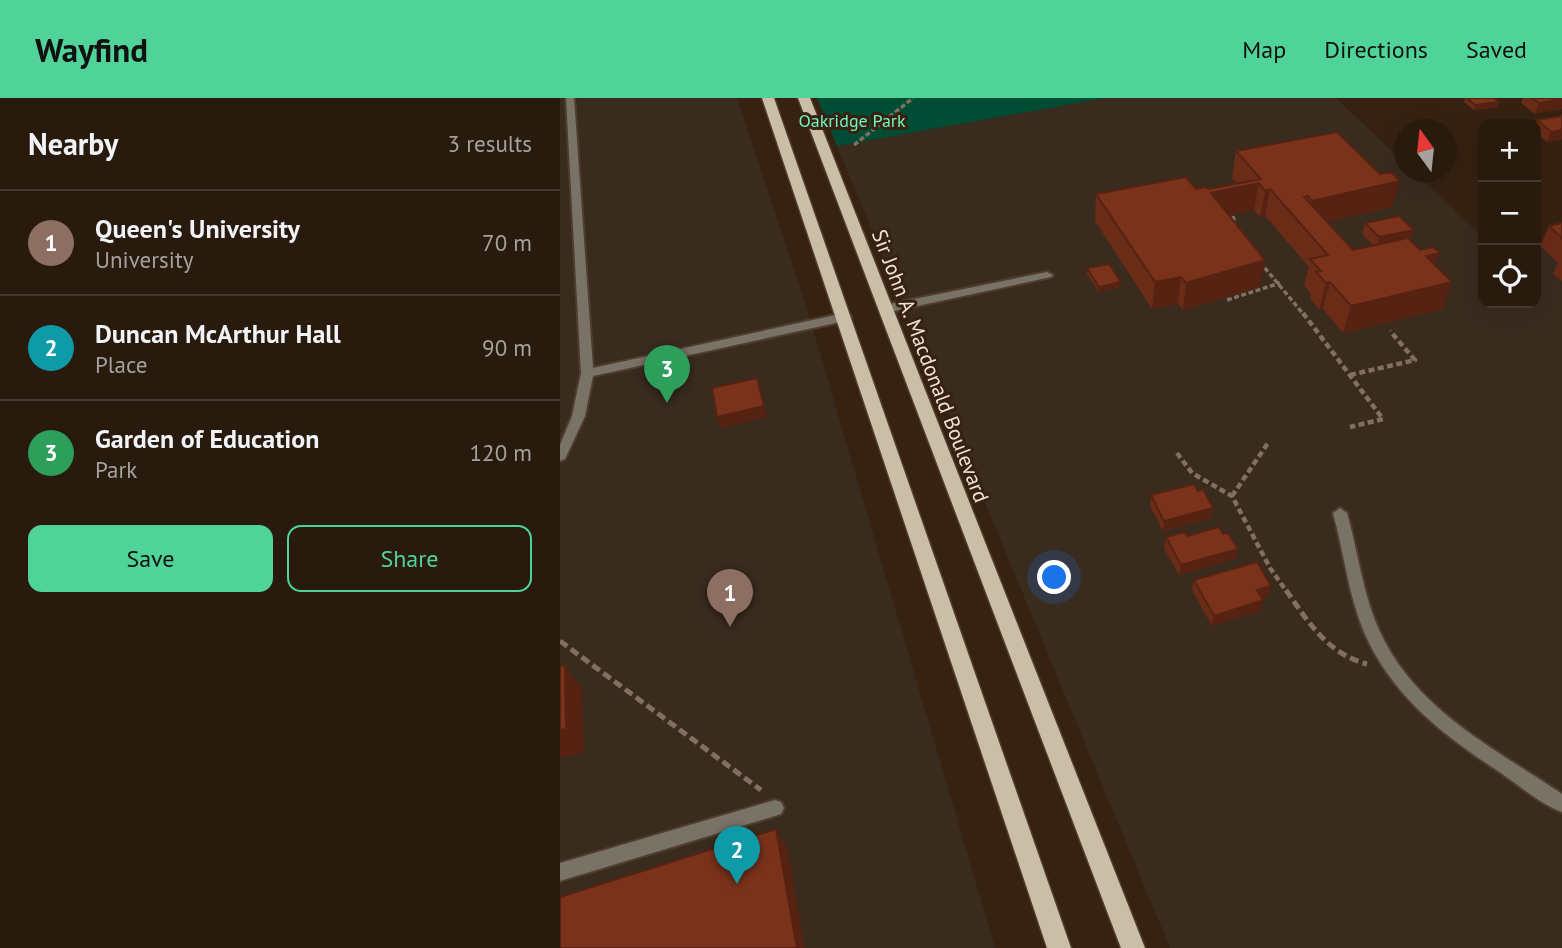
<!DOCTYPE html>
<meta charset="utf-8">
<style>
:root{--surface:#291a0e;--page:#35271c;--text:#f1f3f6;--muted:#a5a19e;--line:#45382e;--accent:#50d398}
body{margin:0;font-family:"PT Sans",sans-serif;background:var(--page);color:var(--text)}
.controls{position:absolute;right:21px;top:21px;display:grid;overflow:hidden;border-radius:14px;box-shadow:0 7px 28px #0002}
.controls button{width:63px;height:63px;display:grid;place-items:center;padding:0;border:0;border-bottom:2px solid var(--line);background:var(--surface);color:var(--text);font:35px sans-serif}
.compass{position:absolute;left:834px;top:21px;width:63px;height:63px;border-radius:50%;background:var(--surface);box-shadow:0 7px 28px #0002;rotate:345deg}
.you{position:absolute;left:495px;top:480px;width:24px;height:24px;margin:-18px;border:5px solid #fff;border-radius:50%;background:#1a73e8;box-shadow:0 0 0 10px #1a73e833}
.badge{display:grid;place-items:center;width:46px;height:46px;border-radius:50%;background:var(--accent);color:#fff;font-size:23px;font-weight:700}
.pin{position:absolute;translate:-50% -58px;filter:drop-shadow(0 2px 4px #0008)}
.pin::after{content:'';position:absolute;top:37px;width:24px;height:21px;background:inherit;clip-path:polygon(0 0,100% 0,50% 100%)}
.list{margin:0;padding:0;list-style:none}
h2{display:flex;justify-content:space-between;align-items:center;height:91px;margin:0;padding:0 28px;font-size:30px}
h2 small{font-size:23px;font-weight:400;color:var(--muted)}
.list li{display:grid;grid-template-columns:46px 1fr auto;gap:21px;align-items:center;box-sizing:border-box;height:105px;padding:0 28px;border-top:2px solid var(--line)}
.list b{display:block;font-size:26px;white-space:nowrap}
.list p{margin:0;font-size:23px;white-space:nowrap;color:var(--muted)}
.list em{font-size:23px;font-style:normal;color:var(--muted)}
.actions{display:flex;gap:14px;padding:21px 28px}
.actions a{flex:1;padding:16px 0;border:2px solid var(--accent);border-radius:14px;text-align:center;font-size:24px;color:var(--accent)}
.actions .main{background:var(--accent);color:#111}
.icon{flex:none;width:38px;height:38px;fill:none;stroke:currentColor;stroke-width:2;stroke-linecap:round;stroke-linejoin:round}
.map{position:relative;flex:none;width:1002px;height:850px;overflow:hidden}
header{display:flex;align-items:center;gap:42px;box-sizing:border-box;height:98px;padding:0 35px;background:var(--accent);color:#111}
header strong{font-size:33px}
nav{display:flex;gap:38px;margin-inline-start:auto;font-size:24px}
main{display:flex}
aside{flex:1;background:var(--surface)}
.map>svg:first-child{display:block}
.education{fill:#3a2b1f}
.green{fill:#004c34}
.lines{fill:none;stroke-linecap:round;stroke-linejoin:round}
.lane-casing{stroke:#513d2e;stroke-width:4}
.primary-casing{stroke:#513d2e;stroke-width:3}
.path-far2{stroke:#826f62;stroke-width:3.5;stroke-dasharray:5 2.5;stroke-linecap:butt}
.path-far1{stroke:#826f62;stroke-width:4.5;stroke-dasharray:6 3.5;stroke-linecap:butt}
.path{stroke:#826f62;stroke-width:5;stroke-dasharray:9 4.5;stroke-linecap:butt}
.lane{fill:#797267;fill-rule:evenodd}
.primary{fill:#cbbea6;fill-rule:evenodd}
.wall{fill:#6a2b17}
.shaded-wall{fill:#562313}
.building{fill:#7b321b;stroke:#562313;stroke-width:2}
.labels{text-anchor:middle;stroke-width:6;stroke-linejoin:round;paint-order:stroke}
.far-park-label{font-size:18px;fill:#72f3bf;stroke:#372212}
.street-label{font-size:21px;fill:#f1e2d8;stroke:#372212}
</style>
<header>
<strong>Wayfind</strong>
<nav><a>Map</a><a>Directions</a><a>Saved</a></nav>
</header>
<main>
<aside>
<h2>Nearby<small>3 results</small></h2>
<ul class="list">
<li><span class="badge" style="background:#8d6e63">1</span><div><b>Queen's University</b><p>University</p></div><em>70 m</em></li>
<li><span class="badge" style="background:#0f9aa8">2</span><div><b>Duncan McArthur Hall</b><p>Place</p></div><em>90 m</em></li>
<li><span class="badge" style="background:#2e9e5b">3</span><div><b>Garden of Education</b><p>Park</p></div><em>120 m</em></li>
</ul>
<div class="actions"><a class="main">Save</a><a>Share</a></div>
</aside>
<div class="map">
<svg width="1002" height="850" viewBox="0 0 1002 850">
<rect width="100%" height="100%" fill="#372212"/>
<!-- education -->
<path class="education" d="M0,0H177L246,208L435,850H0Z
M545,0H776L844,65V74H854L923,139V205H976V149L1002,144V850H610L277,48Z"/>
<!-- green -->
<path class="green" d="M257,0H545L277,48Z"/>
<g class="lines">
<defs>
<path id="lane" d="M6,0H14L33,270L285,215L291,219L285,223L33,278L25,318L5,361L0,363V347L12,318L21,275Z
M487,174L493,177L491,179L325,215L319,211L325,207Z
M780,410L787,415C798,454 803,497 820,534C856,612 934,650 1002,696V714C980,706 955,684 935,671C880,635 831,596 804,534C788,496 784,454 773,415Z
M215,702L221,704L224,710L221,716L215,718L0,783V765Z"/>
<path id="primary" d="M202,0H214L511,850H487Z
M238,0H250L585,850H561Z"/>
</defs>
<!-- lane casing -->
<use href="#lane" class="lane-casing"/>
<!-- primary casing -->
<use href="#primary" class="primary-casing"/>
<!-- path-far2 -->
<path class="path-far2" d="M294,47L353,0
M673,118L676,129
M700,164L744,217
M667,202L720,185"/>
<!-- path-far1 -->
<path class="path-far1" d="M743,215L823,321L790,329
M790,277L855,262L830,233
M617,355L632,375L672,398L710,470L727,494
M672,398L708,345"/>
<!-- path -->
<path class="path" d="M726,492C748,524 768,556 807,566
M0,543L201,692"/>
<!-- lane -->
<use href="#lane" class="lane"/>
<!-- primary -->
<use href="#primary" class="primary"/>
</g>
<!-- wall -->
<path class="wall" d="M905,0H934L937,9L914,12L904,4Z
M963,0H1002L975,16L961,5Z
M977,22L1002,41L987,44L976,35V26Z
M676,53L820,76L840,83L832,109L767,124L793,152L813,147L802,136L805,125L854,132L850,142L875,168L883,211L783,235L763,211L759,212L750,201L751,196L744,188L749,169L705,118L700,119L694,112L669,117L700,189L623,212L618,206L592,211L535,123L536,96L648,91L677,85L672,80Z
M1002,125V183L993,176L998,165L980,148L989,128Z
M527,170L560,189L539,194L527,176Z
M638,393L653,410L651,420L603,433L590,408L591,397Z
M627,438L675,461L619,477L604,450L606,439Z
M634,482L708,498L701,500L703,502L700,513L652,528L632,492Z"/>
<!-- shaded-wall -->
<path class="shaded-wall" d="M1002,1V11L975,16L979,5Z
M939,4L937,9L914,12L915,7Z
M1002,32V41L987,44L991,34Z
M840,83L832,109L746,129L752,103Z
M699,85L694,112L648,121L651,95Z
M710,91L705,118L700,119L705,93Z
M854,132L850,142L816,150L819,139Z
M880,155L870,182L866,158Z
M705,162L700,189L623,212L626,185Z
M621,179L618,206L592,211L595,184Z
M561,184L560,189L539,194V189Z
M770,184L763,211L759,212L766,185Z
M892,184L883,211L783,235L791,208Z
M197,280L207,319L161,330L157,319Z
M653,410L651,420L603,433L604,423Z
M678,451L675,461L619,477L621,467Z
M711,488L708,498L694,502L697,492Z
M703,502L700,513L652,528L654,518Z
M5,567L22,591L24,654L0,660V632Z
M216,731L228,751L245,850H237Z"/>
<!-- building -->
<path class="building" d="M907,0H934L939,4L915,7Z
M971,0H1002V1L979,5Z
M1002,18V32L991,34L977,22Z
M777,34L820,76L831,74L840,83L752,103L748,98L744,99L793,152L848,140L860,152L873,149L880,155L866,158L892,184L791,208L770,184L766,185L756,174L761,173L750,161L768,157L710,91L705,93L699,85L651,95L705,162L626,185L621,179L595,184L536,96L626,79L636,91L646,89L648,91L701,81L676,53Z
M839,118L854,132L819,139L805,125Z
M1002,125V140L989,128Z
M549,166L561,184L539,189L527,170Z
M197,280L204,308L157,319L152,290Z
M634,386L638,393L643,391L653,410L604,423L591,397Z
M659,429L663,436L668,435L678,451L621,467L606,439L625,434L627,438Z
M697,464L711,488L697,492L703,502L654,518L634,482Z
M5,567L6,631L0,632V568Z
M216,731L237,850H0V799Z"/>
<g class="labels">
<!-- far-park labels -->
<g class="far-park-label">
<text x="292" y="29">Oakridge Park</text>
</g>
<!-- street labels -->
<g class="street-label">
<text transform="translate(370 268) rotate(69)" y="7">Sir John A. Macdonald Boulevard</text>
</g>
</g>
</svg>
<div class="controls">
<button>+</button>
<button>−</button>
<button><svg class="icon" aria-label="locate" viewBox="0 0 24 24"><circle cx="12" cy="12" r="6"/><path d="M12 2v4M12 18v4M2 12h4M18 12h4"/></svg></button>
</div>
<svg class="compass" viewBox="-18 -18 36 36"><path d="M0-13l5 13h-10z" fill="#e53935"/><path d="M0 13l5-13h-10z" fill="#a5a19e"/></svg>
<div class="you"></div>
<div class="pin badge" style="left:170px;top:529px;background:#8d6e63">1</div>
<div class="pin badge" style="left:177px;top:786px;background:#0f9aa8">2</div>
<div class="pin badge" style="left:107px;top:305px;background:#2e9e5b">3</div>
</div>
</main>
